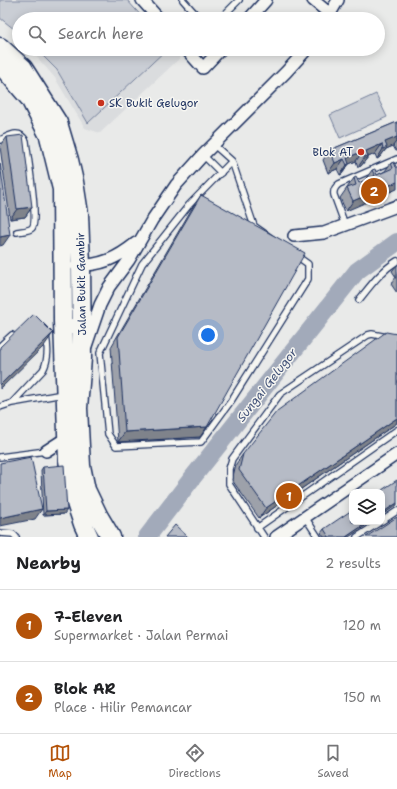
<!DOCTYPE html>
<meta charset="utf-8">
<style>
:root{--surface:#fff;--page:#f6f6f6;--text:#202124;--muted:#757577;--line:#e0e0e0;--accent:#b45309}
body{margin:0;font-family:"Shantell Sans",sans-serif;background:var(--page);color:var(--text)}
.controls{position:absolute;right:12px;bottom:12px;display:grid;overflow:hidden;border-radius:8px;box-shadow:0 2px 10px #0003}
.controls button{width:36px;height:36px;display:grid;place-items:center;padding:0;border:0;border-bottom:1px solid var(--line);background:var(--surface);color:var(--text);font:20px sans-serif}
.you{position:absolute;left:208px;top:335px;width:14px;height:14px;margin:-10px;border:3px solid #fff;border-radius:50%;background:#1a73e8;box-shadow:0 0 0 6px #1a73e833}
.badge{display:grid;place-items:center;width:26px;height:26px;border-radius:50%;background:var(--accent);color:#fff;font-size:13px;font-weight:700}
.pin{position:absolute;translate:-50% -50%;border:2px solid #fff;box-shadow:0 1px 4px #0006}
.list{margin:0;padding:0;list-style:none}
h2{display:flex;justify-content:space-between;align-items:center;height:52px;margin:0;padding:0 16px;font-size:17px}
h2 small{font-size:13px;font-weight:400;color:var(--muted)}
.list li{display:grid;grid-template-columns:26px 1fr auto;gap:12px;align-items:center;box-sizing:border-box;height:72px;padding:0 16px;border-top:1px solid var(--line)}
.list b{display:block;font-size:15px;white-space:nowrap}
.list p{margin:0;font-size:13px;white-space:nowrap;color:var(--muted)}
.list em{font-size:13px;font-style:normal;color:var(--muted)}
.icon{flex:none;width:22px;height:22px;fill:none;stroke:currentColor;stroke-width:2;stroke-linecap:round;stroke-linejoin:round}
.map{position:relative;flex:none;width:397px;height:537px;overflow:hidden}
.search{position:absolute;background:var(--surface);box-shadow:0 2px 10px #0003;left:12px;right:12px;top:12px;height:44px;display:flex;align-items:center;gap:10px;box-sizing:border-box;padding:0 14px;border-radius:22px;color:var(--muted);font-size:15px}
.sheet{height:196px;background:var(--surface)}
nav{display:flex;justify-content:space-around;align-items:center;box-sizing:border-box;height:56px;border-top:1px solid var(--line);background:var(--surface);font-size:11px;color:var(--muted)}
nav a{display:grid;justify-items:center;gap:2px}
nav .on{color:var(--accent)}
.map>svg:first-child{display:block}
.built{fill:#dadcde}
.green{fill:#caced5;stroke:#727e9a}
.lines{fill:none;stroke-linecap:round;stroke-linejoin:round}
.river{stroke:#a2aaba;stroke-width:18}
.lane-casing{stroke:#1b2f5e;stroke-width:8}
.street-casing{stroke:#1b2f5e;stroke-width:14}
.primary-casing{stroke:#1b2f5e;stroke-width:21}
.lane{stroke:#f6f6f2;stroke-width:5.5}
.street{stroke:#f6f6f2;stroke-width:11}
.primary{stroke:#f6f6f2;stroke-width:18}
.wall{fill:#9da1aa;stroke:#1b2f5e}
.shaded-wall{fill:#7f838b;stroke:#1b2f5e}
.building{fill:#b6bbc6;stroke:#1b2f5e}
.poi-dot{fill:#c8321e;stroke:#f6f6f2;stroke-width:1.5}
.labels{text-anchor:middle;stroke-width:3;stroke-linejoin:round;paint-order:stroke}
.poi-label{font-size:11px;fill:#1b2f5e;stroke:#f6f6f2;text-anchor:start}
.street-label{font-size:11px;fill:#1b2f5e;stroke:#f6f6f2}
.water-label{font-size:12px;font-style:italic;fill:#44547a;stroke:#f6f6f2}
</style>
<div class="map">
<svg width="397" height="537" viewBox="0 0 397 537">
<rect width="100%" height="100%" fill="#e9eae9"/>
<filter id="ink" filterUnits="userSpaceOnUse"><feTurbulence type="fractalNoise" baseFrequency=".025" numOctaves="2"/><feDisplacementMap in="SourceGraphic" scale="8" xChannelSelector="R" yChannelSelector="G"/><feConvolveMatrix kernelMatrix="1 2 1 2 8 2 1 2 1" color-interpolation-filters="sRGB"/></filter>
<g filter="url(#ink)">
<!-- built -->
<path class="built" d="M30,49H173L181,57L100,133L85,128L55,78Z"/>
<!-- green -->
<path class="green" d="M0,0H127L144,19H19V33L0,18Z
M36,49H167L88,123L57,70Z
M376,94L387,117L340,138L330,115Z"/>
<g class="lines">
<!-- river -->
<path class="river" d="M147,537L193,477L357,271L397,242"/>
<defs>
<path id="lane" d="M183,0L200,19
M220,19L239,0
M0,140C9,136 19,128 26,141C27,153 39,221 32,228C29,231 21,231 17,232
M214,145L232,161
M203,155L221,173
M232,161L254,226L308,264V279L231,401L201,442L116,446L108,434L100,353L142,264L189,205Z
M345,225L334,195C333,190 335,187 339,184L397,159
M359,300C371,285 381,271 397,261
M0,346L12,335
M12,403L63,394
M0,407L12,403L43,370C49,359 48,347 46,335
M0,457L46,451
M305,517L318,537
M382,521L397,511
M257,528L397,430
M0,533L13,534L16,537
M264,537L229,484V469L232,459L280,394L368,335L372,334L397,339
M357,537L380,522"/>
<path id="street" d="M142,0L159,19
M313,0L330,14
M249,19L266,0
M327,19L338,0
M186,49L203,68L221,49
M294,236L324,233L397,206
M76,266C102,265 116,259 136,243
M86,346L100,305L109,287L129,260L152,220L176,185L203,155L286,72L307,49
M46,451L63,440L67,435
M276,537L397,454"/>
<path id="primary" d="M0,47L23,68L58,123L69,160L74,182L79,214L81,266L82,358L78,408L81,466L86,490L98,515L111,537
M0,64L30,99L49,136L62,189L63,321L68,460L75,500L83,524L89,537"/>
</defs>
<!-- lane casing -->
<use href="#lane" class="lane-casing"/>
<!-- street casing -->
<use href="#street" class="street-casing"/>
<!-- primary casing -->
<use href="#primary" class="primary-casing"/>
<!-- lane -->
<use href="#lane" class="lane"/>
<!-- street -->
<use href="#street" class="street"/>
<!-- primary -->
<use href="#primary" class="primary"/>
</g>
<!-- wall -->
<path class="wall" d="M397,122V151H396L393,146L386,149L380,157L377,159L375,154L368,157L361,166L358,167L356,161L349,164L342,174L340,175L337,169L328,173L323,160L330,150Z
M7,137L32,207L25,217L10,219L0,147Z
M391,163L396,167L346,211L340,198L354,178L359,183L365,180L372,170L377,175L385,171Z
M201,195L207,427L200,437L118,442L111,347L194,205Z
M397,265V293L391,284L396,277L392,271Z
M397,334V423L259,518L232,480L236,464L243,454Z
M43,467L64,514L43,515L41,470Z
M324,529L349,537H324L321,533Z"/>
<!-- shaded-wall -->
<path class="shaded-wall" d="M397,137V140L393,146L386,149L380,157L377,159L383,149L385,142Z
M382,144L375,154L368,157L361,166L358,167L365,157L366,151Z
M363,151L356,161L347,165V158Z
M344,159L337,169L328,173L335,163Z
M349,164L342,174L340,175L347,165Z
M397,182V189L346,211L353,201Z
M32,207L25,217L10,219L17,209Z
M10,235L3,245L0,246V237Z
M53,333L44,346L0,389V385Z
M397,418V423L259,518L266,508Z
M207,427L200,437L118,442L125,432Z
M397,503V505L382,515V513Z
M42,509L35,519L0,526V518Z
M67,510L64,514L43,515L46,511Z
M368,522H371L349,537H346Z"/>
<!-- building -->
<path class="building" d="M397,122V137L385,142L387,147L383,149L382,144L366,151L368,156L365,157L363,151L347,158L349,164L347,165L344,159L335,163L330,150Z
M23,135L32,207L17,209L7,137Z
M394,162L396,167H397V182L353,201L347,188L356,185L354,178L356,177L359,183L375,176L372,170L375,169L377,175L393,168L391,163Z
M0,163L10,235L0,237Z
M201,195L305,253L207,427L125,432L118,337Z
M34,314L53,333L0,385V347Z
M386,332L397,334V418L266,508L239,470L243,454L277,411Z
M31,457L42,509L0,518V463Z
M64,465L67,510L46,511L43,467Z
M397,480V503L382,513V492H379Z
M352,510V522H368L346,537H329L324,529Z
M397,517V537H366Z
M175,525L188,537H165Z"/>
</g>
<!-- markers -->
<g class="poi-dot">
<circle cx="101" cy="103" r="4"/>
<circle cx="361" cy="152" r="4"/>
</g>
<g class="labels">
<!-- poi labels -->
<g class="poi-label">
<text x="109" y="107">SK Bukit Gelugor</text>
<text x="353" y="156" text-anchor="end">Blok AT</text>
</g>
<!-- street labels -->
<g class="street-label">
<text transform="translate(81 284) rotate(-91)" y="4">Jalan Bukit Gambir</text>
</g>
<!-- water labels -->
<g class="water-label">
<text transform="translate(267 385) rotate(-52)" y="4">Sungai Gelugor</text>
</g>
</g>
</svg>
<div class="controls">
<button><svg class="icon" aria-label="layers" viewBox="0 0 24 24"><path d="M12 4l9 5-9 5-9-5zM3 14l9 5 9-5"/></svg></button>
</div>
<div class="you"></div>
<div class="pin badge" style="left:289px;top:496px">1</div>
<div class="pin badge" style="left:374px;top:191px">2</div>
<div class="search"><svg class="icon" aria-label="search" viewBox="0 0 24 24"><circle cx="10" cy="10" r="6"/><path d="M15 15l6 6"/></svg>Search here</div>
</div>
<section class="sheet">
<h2>Nearby<small>2 results</small></h2>
<ul class="list">
<li><span class="badge">1</span><div><b>7-Eleven</b><p>Supermarket · Jalan Permai</p></div><em>120 m</em></li>
<li><span class="badge">2</span><div><b>Blok AR</b><p>Place · Hilir Pemancar</p></div><em>150 m</em></li>
</ul>
</section>
<nav>
<a class="on"><svg class="icon" aria-label="map" viewBox="0 0 24 24"><path d="M3 6l6-2 6 2 6-2v14l-6 2-6-2-6 2zM9 4v14M15 6v14"/></svg>Map</a>
<a><svg class="icon" aria-label="directions" viewBox="0 0 24 24"><path d="M12 3l9 9-9 9-9-9zM9 14v-3h6M13 9l2 2-2 2"/></svg>Directions</a>
<a><svg class="icon" aria-label="saved" viewBox="0 0 24 24"><path d="M7 4h10v16l-5-4-5 4z"/></svg>Saved</a>
</nav>
